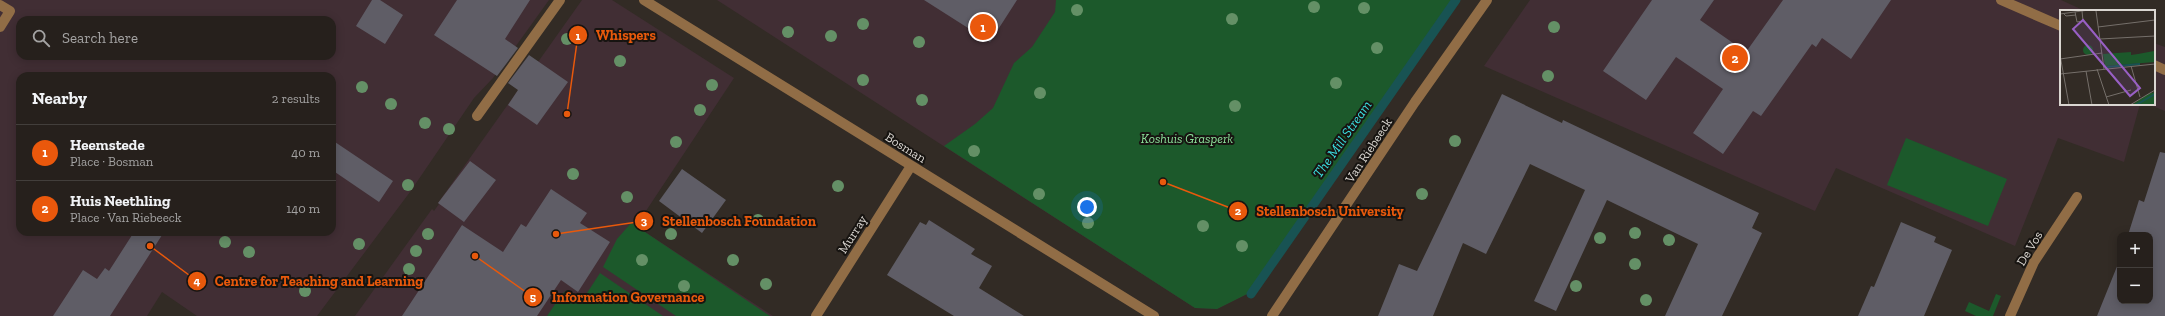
<!DOCTYPE html>
<meta charset="utf-8">
<style>
:root{--surface:#26201c;--page:#2e2825;--text:#f1f3f6;--muted:#a4a3a3;--line:#423e3b;--accent:#ea580c}
body{margin:0;font-family:"Zilla Slab",serif;background:var(--page);color:var(--text)}
.controls{position:absolute;right:12px;bottom:12px;display:grid;overflow:hidden;border-radius:8px;box-shadow:0 2px 10px #0003}
.controls button{width:36px;height:36px;display:grid;place-items:center;padding:0;border:0;border-bottom:1px solid var(--line);background:var(--surface);color:var(--text);font:20px sans-serif}
.you{position:absolute;left:1087px;top:207px;width:14px;height:14px;margin:-10px;border:3px solid #fff;border-radius:50%;background:#1a73e8;box-shadow:0 0 0 6px #1a73e833}
.badge{display:grid;place-items:center;width:26px;height:26px;border-radius:50%;background:var(--accent);color:#fff;font-size:13px;font-weight:700}
.pin{position:absolute;translate:-50% -50%;border:2px solid #fff;box-shadow:0 1px 4px #0006}
.list{margin:0;padding:0;list-style:none}
h2{display:flex;justify-content:space-between;align-items:center;height:52px;margin:0;padding:0 16px;font-size:17px}
h2 small{font-size:13px;font-weight:400;color:var(--muted)}
.list li{display:grid;grid-template-columns:26px 1fr auto;gap:12px;align-items:center;box-sizing:border-box;height:56px;padding:0 16px;border-top:1px solid var(--line)}
.list b{display:block;font-size:15px;white-space:nowrap}
.list p{margin:0;font-size:13px;white-space:nowrap;color:var(--muted)}
.list em{font-size:13px;font-style:normal;color:var(--muted)}
.icon{flex:none;width:22px;height:22px;fill:none;stroke:currentColor;stroke-width:2;stroke-linecap:round;stroke-linejoin:round}
.map{position:relative;flex:none;width:2165px;height:316px;overflow:hidden}
.search{position:absolute;background:var(--surface);box-shadow:0 2px 10px #0003;left:16px;top:16px;width:320px;height:44px;display:flex;align-items:center;gap:10px;box-sizing:border-box;padding:0 14px;border-radius:12px;color:var(--muted);font-size:15px}
.panel{position:absolute;background:var(--surface);box-shadow:0 2px 10px #0003;left:16px;top:72px;width:320px;height:164px;border-radius:12px}
.map>svg:first-child{display:block}
.education{fill:#412e34;fill-rule:evenodd}
.green{fill:#1c592b}
.lines{fill:none;stroke-linecap:round;stroke-linejoin:round}
.stream{stroke:#185353;stroke-width:9}
.building{fill:#5f5d66}
.minor{stroke:#916d46;stroke-width:10}
.tree{fill:#649066}
.labels{text-anchor:middle;stroke-width:4;stroke-linejoin:round;paint-order:stroke}
.park-label{font-size:13px;font-style:italic;fill:#8de29b;stroke:#171411}
.street-label{font-size:13px;fill:#dad6d1;stroke:#171411}
.water-label{font-size:14px;font-style:italic;fill:#3bdee0;stroke:#171411}
.inset-river{fill:none;stroke:#185353;stroke-width:2}
.inset-road{fill:none;stroke:#756f6a;stroke-width:1}
.view{fill:#985fc4;fill-opacity:0.15;stroke:#985fc4;stroke-width:2}
.inset-edge{fill:none;stroke:#dad6d1;stroke-width:2}
.leader{fill:none;stroke:#e8590c;stroke-width:1.5}
.callout-dot{fill:#e8590c;stroke:#171411;stroke-width:1.5}
.mark-label{font-size:12px;text-anchor:middle;font-weight:bold;fill:#fff}
.callout-label{font-size:14px;text-anchor:middle;font-weight:bold;fill:#e8590c;stroke:#171411;stroke-width:4;stroke-linejoin:round;paint-order:stroke}
</style>
<div class="map">
<svg width="2165" height="316" viewBox="0 0 2165 316">
<rect width="100%" height="100%" fill="#322b25"/>
<!-- education -->
<path class="education" d="M0,0H549L493,78L474,98L410,192L317,316H197L162,292L147,316H0ZM20,20H332V56H20ZM20,76H332V232H20Z
M582,0H612L734,78L636,226L773,316H355L432,209L434,211L439,204L438,203Z
M717,0H1452L1247,294L1217,309L1195,308Z
M1530,0H2061L2085,11H2061V104H2140L2124,162L2058,138L2015,246L1836,168L1815,211L1484,66Z
M2154,43L2165,47V111L2147,104H2154Z"/>
<!-- green -->
<path class="green" d="M1056,0H1452L1247,294L1217,309L1195,308L944,146L975,124L993,108L1014,63L1032,47L1055,12Z
M1906,138L2007,179L1988,226L1887,185Z
M631,223L636,226L770,316H676L603,267L617,239Z
M600,273L663,316H547L562,294L567,290L579,296L587,293Z
M1996,294L2001,296L1993,316H1976L1965,311L1969,302L1989,311Z"/>
<g class="lines">
<!-- stream -->
<path class="stream" d="M1251,294L1456,0"/>
</g>
<!-- building -->
<path class="building" d="M372,0H380L403,15L385,44L356,26Z
M457,0H530L505,39L518,48L497,76L434,35Z
M924,0H1017L990,42Z
M1652,0H1714L1700,20L1746,52L1783,0H1891L1851,59L1822,38L1816,47L1812,44L1761,116L1753,111L1723,154L1693,133L1723,89L1676,57L1646,100L1603,71Z
M529,55L568,82L537,125L508,105L518,90L508,83Z
M1502,94L1562,123L1563,120L1759,213L1752,228L1762,233L1722,316H1665L1698,244L1607,200L1556,311L1534,301L1585,190L1530,164L1486,254L1463,243L1433,316H1378L1399,264L1417,271Z
M332,140L393,181L379,202L332,170Z
M2160,152L2165,153V316H2097L2120,259V301H2150V235H2128L2139,200L2144,202Z
M470,161L496,180L464,222L438,203Z
M682,169L726,200L702,233L659,201Z
M551,189L587,213L580,223L610,242L578,292L561,280L537,316H402L462,225L503,252L521,224L526,227Z
M929,220L975,249L971,254L992,266L979,288L1024,316H954L887,275L920,222L926,225Z
M1901,222L1936,237L1934,242L1952,250L1924,316H1858L1871,286L1874,287Z
M134,232H164L110,316H53L83,270L97,279L105,268L109,271Z"/>
<g class="lines">
<!-- minor -->
<path class="minor" d="M644,0L1154,316
M2001,0L2061,26
M0,5L10,11L0,27
M2154,65L2165,70
M477,116L560,0
M816,316L911,166
M1272,316L1415,102L1487,0
M2010,316L2034,262L2077,197"/>
</g>
<!-- trees -->
<g class="tree">
<circle cx="1314" cy="7" r="6"/>
<circle cx="1364" cy="8" r="6"/>
<circle cx="1077" cy="10" r="6"/>
<circle cx="1232" cy="19" r="6"/>
<circle cx="863" cy="24" r="6"/>
<circle cx="1554" cy="27" r="6"/>
<circle cx="788" cy="32" r="6"/>
<circle cx="831" cy="36" r="6"/>
<circle cx="567" cy="39" r="6"/>
<circle cx="919" cy="42" r="6"/>
<circle cx="1377" cy="48" r="6"/>
<circle cx="620" cy="61" r="6"/>
<circle cx="1548" cy="76" r="6"/>
<circle cx="863" cy="80" r="6"/>
<circle cx="1336" cy="83" r="6"/>
<circle cx="712" cy="85" r="6"/>
<circle cx="362" cy="87" r="6"/>
<circle cx="1040" cy="93" r="6"/>
<circle cx="922" cy="100" r="6"/>
<circle cx="391" cy="104" r="6"/>
<circle cx="1235" cy="106" r="6"/>
<circle cx="700" cy="110" r="6"/>
<circle cx="425" cy="123" r="6"/>
<circle cx="449" cy="129" r="6"/>
<circle cx="1455" cy="141" r="6"/>
<circle cx="676" cy="142" r="6"/>
<circle cx="974" cy="151" r="6"/>
<circle cx="573" cy="174" r="6"/>
<circle cx="408" cy="185" r="6"/>
<circle cx="838" cy="186" r="6"/>
<circle cx="1039" cy="194" r="6"/>
<circle cx="1422" cy="194" r="6"/>
<circle cx="627" cy="197" r="6"/>
<circle cx="758" cy="220" r="6"/>
<circle cx="1088" cy="223" r="6"/>
<circle cx="1203" cy="226" r="6"/>
<circle cx="1635" cy="233" r="6"/>
<circle cx="428" cy="234" r="6"/>
<circle cx="671" cy="234" r="6"/>
<circle cx="1600" cy="238" r="6"/>
<circle cx="1669" cy="240" r="6"/>
<circle cx="225" cy="242" r="6"/>
<circle cx="359" cy="244" r="6"/>
<circle cx="1242" cy="246" r="6"/>
<circle cx="416" cy="251" r="6"/>
<circle cx="249" cy="252" r="6"/>
<circle cx="642" cy="260" r="6"/>
<circle cx="733" cy="260" r="6"/>
<circle cx="1635" cy="264" r="6"/>
<circle cx="409" cy="269" r="6"/>
<circle cx="766" cy="284" r="6"/>
<circle cx="684" cy="286" r="6"/>
<circle cx="1576" cy="286" r="6"/>
<circle cx="305" cy="291" r="6"/>
<circle cx="1646" cy="300" r="6"/>
</g>
<g class="labels">
<!-- park labels -->
<g class="park-label">
<text x="1187" y="143">Koshuis Grasperk</text>
</g>
<!-- street labels -->
<g class="street-label">
<text transform="translate(906 147) rotate(32)" y="5">Bosman</text>
<text transform="translate(1368 150) rotate(-57)" y="5">Van Riebeeck</text>
<text transform="translate(852 234) rotate(-58)" y="5">Murray</text>
<text transform="translate(2029 248) rotate(-59)" y="5">De Vos</text>
</g>
<!-- water labels -->
<g class="water-label">
<text transform="translate(1342 139) rotate(-55)" y="5">The Mill Stream</text>
</g>
</g>
<!-- overview -->
<g transform="translate(2060 10)">
<rect width="95" height="95" fill="#322b25"/>
<path d="M23 40a5 5 0 1 1 10 0a5 5 0 1 1-10 0ZM94,41L95,52L45,56L43,44L71,42V45L78,44ZM95,82V95H72L88,84Z" fill="#1c592b"/>
<path class="inset-river" d="M47,57L80,54M76,95L95,84"/>
<path class="inset-road" d="M36,1L44,59M15,2L17,12L23,11L22,1M0,4L29,0M4,4L6,6L16,5M38,17L95,10M40,29L95,26M0,45L9,95M0,49L42,43M71,56L80,87M37,59L49,95M26,61L32,95M0,64L95,54M46,87L71,80M70,95L95,80"/>
<path class="view" d="M23,10L80,78L70,86L13,19Z"/>
<rect width="95" height="95" class="inset-edge"/>
</g>
<!-- callouts -->
<path class="leader" d="M567 114L578 35M1163 182L1238 211M556 234L644 221M150 246L197 281M475 256L533 297"/>
<g class="callout-dot">
<circle cx="567" cy="114" r="4"/>
<circle cx="1163" cy="182" r="4"/>
<circle cx="556" cy="234" r="4"/>
<circle cx="150" cy="246" r="4"/>
<circle cx="475" cy="256" r="4"/>
<circle cx="578" cy="35" r="10"/>
<circle cx="1238" cy="211" r="10"/>
<circle cx="644" cy="221" r="10"/>
<circle cx="197" cy="281" r="10"/>
<circle cx="533" cy="297" r="10"/>
</g>
<g class="mark-label">
<text x="578" y="40">1</text>
<text x="1238" y="215">2</text>
<text x="644" y="225">3</text>
<text x="197" y="285">4</text>
<text x="533" y="301">5</text>
</g>
<g class="callout-label">
<text x="626" y="40">Whispers</text>
<text x="1330" y="216">Stellenbosch University</text>
<text x="739" y="226">Stellenbosch Foundation</text>
<text x="319" y="286">Centre for Teaching and Learning</text>
<text x="628" y="302">Information Governance</text>
</g>
</svg>
<div class="controls">
<button>+</button>
<button>−</button>
</div>
<div class="you"></div>
<div class="pin badge" style="left:983px;top:27px">1</div>
<div class="pin badge" style="left:1735px;top:58px">2</div>
<div class="search"><svg class="icon" aria-label="search" viewBox="0 0 24 24"><circle cx="10" cy="10" r="6"/><path d="M15 15l6 6"/></svg>Search here</div>
<section class="panel">
<h2>Nearby<small>2 results</small></h2>
<ul class="list">
<li><span class="badge">1</span><div><b>Heemstede</b><p>Place · Bosman</p></div><em>40 m</em></li>
<li><span class="badge">2</span><div><b>Huis Neethling</b><p>Place · Van Riebeeck</p></div><em>140 m</em></li>
</ul>
</section>
</div>
